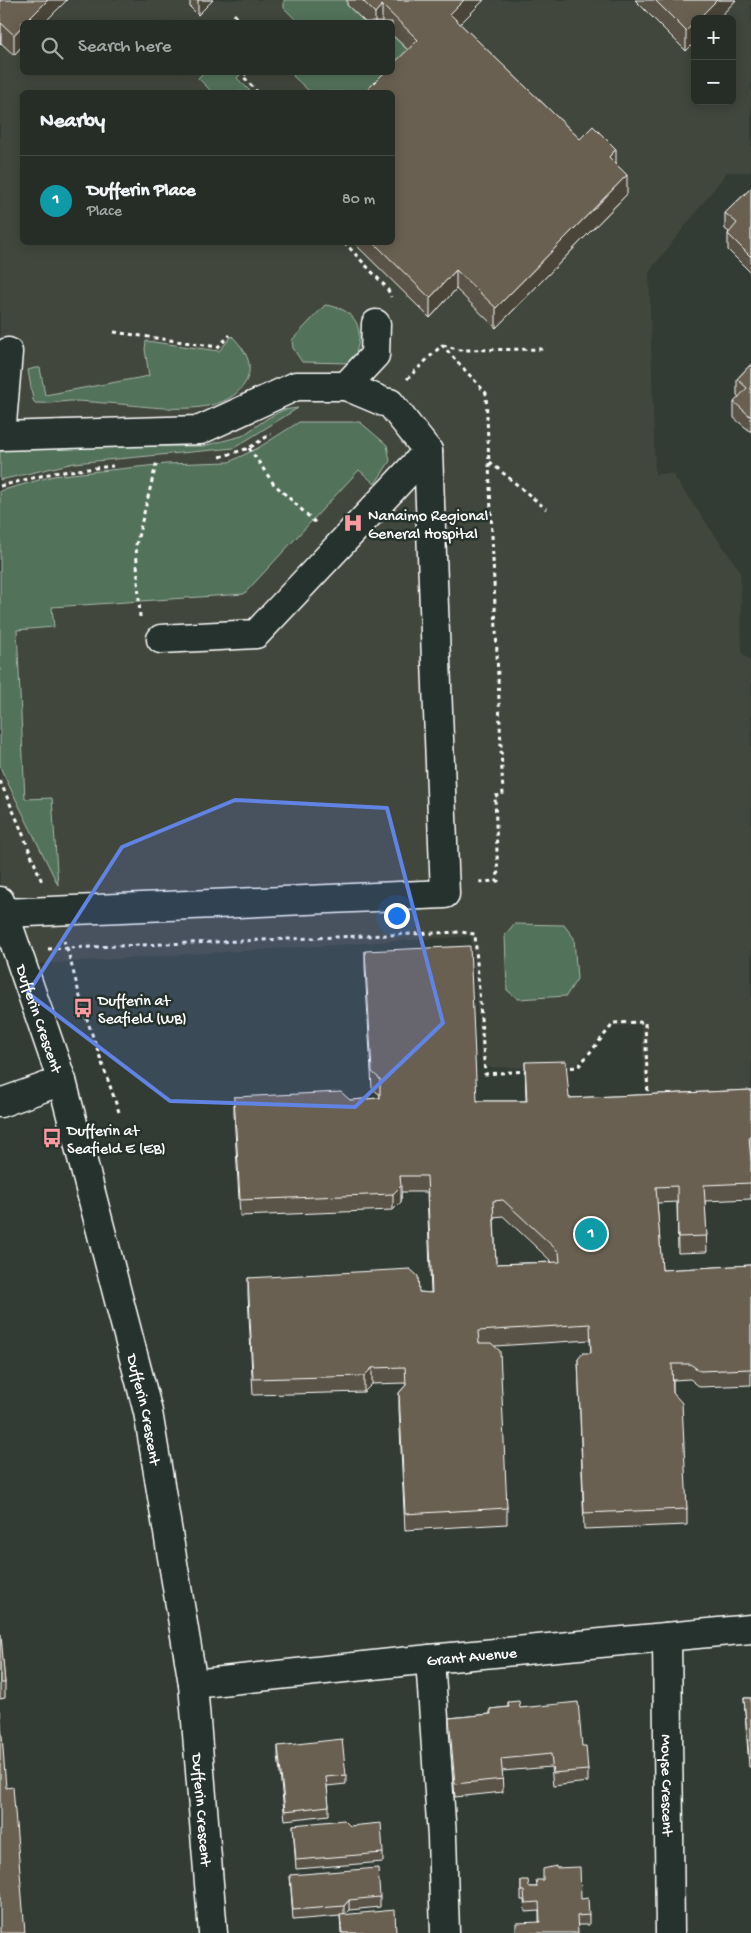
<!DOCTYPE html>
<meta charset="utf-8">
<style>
:root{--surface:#262d27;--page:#2e352f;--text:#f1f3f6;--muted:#a4a8a7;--line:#424944;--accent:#1a73e8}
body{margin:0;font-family:"Gochi Hand",sans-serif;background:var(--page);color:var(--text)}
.controls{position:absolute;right:15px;top:15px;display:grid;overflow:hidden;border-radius:8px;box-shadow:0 2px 12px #0003}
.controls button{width:45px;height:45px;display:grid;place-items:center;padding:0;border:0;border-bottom:1px solid var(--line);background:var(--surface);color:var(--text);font:25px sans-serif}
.you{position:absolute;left:396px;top:915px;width:18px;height:18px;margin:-12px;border:4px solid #fff;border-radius:50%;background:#1a73e8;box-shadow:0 0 0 8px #1a73e833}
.badge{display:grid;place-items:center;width:32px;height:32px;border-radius:50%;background:var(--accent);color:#fff;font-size:16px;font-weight:700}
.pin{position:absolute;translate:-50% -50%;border:2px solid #fff;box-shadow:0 1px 5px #0006}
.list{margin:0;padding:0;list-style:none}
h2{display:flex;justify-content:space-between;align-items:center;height:65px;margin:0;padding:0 20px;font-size:21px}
h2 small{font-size:16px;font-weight:400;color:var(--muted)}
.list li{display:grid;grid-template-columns:32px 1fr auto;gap:15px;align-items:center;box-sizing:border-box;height:90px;padding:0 20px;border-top:1px solid var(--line)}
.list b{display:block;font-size:19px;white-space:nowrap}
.list p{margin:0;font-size:16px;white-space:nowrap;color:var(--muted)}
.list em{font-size:16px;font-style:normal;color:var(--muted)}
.icon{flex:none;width:28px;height:28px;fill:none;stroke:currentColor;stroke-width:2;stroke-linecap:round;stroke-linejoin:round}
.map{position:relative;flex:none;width:751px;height:1933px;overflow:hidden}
.search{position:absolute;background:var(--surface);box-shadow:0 2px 12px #0003;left:20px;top:20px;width:375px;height:55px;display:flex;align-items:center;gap:12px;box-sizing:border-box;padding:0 18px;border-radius:8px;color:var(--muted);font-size:19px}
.panel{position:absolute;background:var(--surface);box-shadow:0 2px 12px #0003;left:20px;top:90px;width:375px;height:155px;border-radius:8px}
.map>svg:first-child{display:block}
.built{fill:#43473d;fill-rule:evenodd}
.green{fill:#52725a;stroke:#a8b8ac}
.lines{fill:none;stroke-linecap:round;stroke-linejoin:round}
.minor-casing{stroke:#fff;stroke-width:31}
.path{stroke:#fff;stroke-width:3;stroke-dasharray:4 4;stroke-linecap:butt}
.minor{stroke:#26332d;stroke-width:28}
.wall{fill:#5a5346;stroke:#fff;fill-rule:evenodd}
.shaded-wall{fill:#4a4439;stroke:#fff}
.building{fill:#696151;stroke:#fff;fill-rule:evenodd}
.marked{fill:#6183e4;fill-opacity:0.2;stroke:#6183e4;stroke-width:4;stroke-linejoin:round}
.labels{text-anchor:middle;stroke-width:5;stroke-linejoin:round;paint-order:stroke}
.poi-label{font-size:16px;fill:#fff;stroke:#26332d;text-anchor:start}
.street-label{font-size:16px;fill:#fff;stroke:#26332d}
</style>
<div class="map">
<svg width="751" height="1933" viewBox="0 0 751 1933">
<rect width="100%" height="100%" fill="#333c34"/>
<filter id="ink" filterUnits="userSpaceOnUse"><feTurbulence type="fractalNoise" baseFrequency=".02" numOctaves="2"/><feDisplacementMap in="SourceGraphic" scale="10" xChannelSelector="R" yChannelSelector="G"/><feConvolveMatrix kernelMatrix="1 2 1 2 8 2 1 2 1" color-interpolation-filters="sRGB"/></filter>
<g filter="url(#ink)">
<!-- built -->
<path class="built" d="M0,0H751V172H727L649,272L655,474H672L740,571L742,653L751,662V1099L646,1104L641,1024L612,1026L573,1068L482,1067L471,936L22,965L0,901ZM695,19H732V101H695ZM22,22H392V72H22ZM22,92H392V242H22Z"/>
<!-- green -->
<path class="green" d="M284,0H352L347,5L365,22H298L284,8Z
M393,35L418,60L385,92H310L293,76L296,72H392Z
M204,72L242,73L237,78L251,92H212L198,78Z
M325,305C360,309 367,334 351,363L302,362L293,348L292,340Z
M232,336C244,349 256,364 245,383C220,423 144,404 104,403C93,402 81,401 70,401C58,402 47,404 35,403L33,400L28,370L35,368H40L45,395L149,376L145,349L146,341L219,351Z
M298,408L234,448L74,463L0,480V452L25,445L96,441L158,446H203L242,436L268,418L283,410Z
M299,422H360L387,445L390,461L375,484L359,470L244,594L52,607L54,627L17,630L25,799L52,798L58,885L0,767V491L53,476L166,464L229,462L258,448Z
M514,924L564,925L574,938L577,979L566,996L518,999L507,990L505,935Z"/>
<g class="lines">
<defs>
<g id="minor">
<path d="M1,435L8,352"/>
<path d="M0,436L200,430L296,386H346L375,355L376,324"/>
<path d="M161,639L256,634L428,451L390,403L384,402L346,386"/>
<path id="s1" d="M0,901L62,1081L148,1412L193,1684L213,1933"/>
<path d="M4,913L445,894L428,451"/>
<path d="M0,1103L62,1081"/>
<path id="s2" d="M667,1637L670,1933"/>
<path d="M430,1659L442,1837L445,1933"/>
<path id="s3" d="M193,1684L430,1659L751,1629"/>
</g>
</defs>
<!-- minor casing -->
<use href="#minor" class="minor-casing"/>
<!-- path -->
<path class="path" d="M234,14L241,22
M247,72L243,76L257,92
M344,242L387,288L391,297
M114,332L218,347L230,335
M443,345L460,350L546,349
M407,379L442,345L486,393L503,795L495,796L498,881L476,882
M249,448L273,483L318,525
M220,457L249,448L271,434
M490,462L546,509
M0,486L53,473L113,466
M140,617L136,545L157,461
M0,781L18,822L42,882
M48,949L67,948L64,941
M563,1068L578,1067L614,1023L645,1022L648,1098
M119,1112L83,1008L67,948L460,932L475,934L485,1074L527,1071"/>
<!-- minor -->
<use href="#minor" class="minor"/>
</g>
<!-- wall -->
<path class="wall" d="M0,0L22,22V46L14,55L1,43L0,44Z
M190,0H213L198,15L190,7Z
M347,0H484L460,24L580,139L616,165L627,194L496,328L456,289L430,318L353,242H392L408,50L392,35V22H365L347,5Z
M635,0H736L686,51Z
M751,188V273L728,250V234L729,232L725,229V213Z
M751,364V432L734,418V402L739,397L737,395V379Z
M365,951L477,1101H526L525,1062L569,1098L751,1090V1199L705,1201L707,1252L678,1253L677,1202L657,1203L662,1270L751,1265V1385L700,1387L690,1379L673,1380V1393L687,1509V1525L584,1529L578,1359L591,1353L590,1340L495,1346L507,1508V1524L405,1530L399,1409V1393L406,1385L405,1383L372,1384L364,1392L253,1395L248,1294V1278L431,1293L427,1192H401V1202L393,1210L240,1216L234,1113V1097L350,1100L380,1098V1095L372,1088L365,967ZM503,1216L552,1262L496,1264L494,1217Z
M0,1634L5,1683V1698L0,1699Z
M744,1698H751V1767H749Z
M508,1702L520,1708L582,1746L588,1770V1782L553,1786L551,1767L502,1771L503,1792L455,1797L449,1731V1718L490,1714V1709L508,1707Z
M278,1746L346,1775V1784L327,1786L329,1806V1815L285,1820L278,1755Z
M293,1825L383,1853V1862L296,1869Z
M556,1868L581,1899L589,1915V1925H577L539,1922V1911L525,1912L524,1900H521V1880L529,1887H536Z
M290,1875L380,1897V1907L349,1910L344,1915L396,1933H341L340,1916L293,1920Z"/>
<!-- shaded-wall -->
<path class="shaded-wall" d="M48,0H67L45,22H26Z
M198,0H213L198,15Z
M464,0H484L450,34V14Z
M717,0H736L718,19H698Z
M382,5V22H375V13Z
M695,22V42L686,51V31Z
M1,23V43L0,44V24Z
M22,26V46L14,55V35Z
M616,149V169L609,157Z
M627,175V194L496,328V308Z
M456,270V289L430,318V298Z
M401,1186V1202L393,1210V1194Z
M372,1368V1384L364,1392V1376Z
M349,1900V1910L344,1915V1906Z"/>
<!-- building -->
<path class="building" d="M0,0H48L26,22H22V26L14,35L1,23L0,24Z
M362,0H464L450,14L580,139L593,126L616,149L609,157L627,175L496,308L456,270L430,298L373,242H392V92H365L385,72H392V65L418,40L382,5L375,13Z
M655,0H717L698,19H695V22L686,31Z
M751,188V257L728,234L737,223L725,213Z
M751,364V417L734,402L747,388L737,379Z
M470,946L477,1101H527L525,1062L566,1061L569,1098L751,1090V1136H749L751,1162V1183L704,1185L707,1236L678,1237L677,1186L656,1187L662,1270L751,1265V1369L700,1371L690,1364H672L673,1393L682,1403L687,1509L584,1513L578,1359L583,1353H591L590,1324L478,1331L479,1343H491L500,1351L507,1508L405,1514L399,1393L406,1385L405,1367L372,1368L364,1376L253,1379L248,1278L410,1269L418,1276L419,1292L432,1293L427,1176H400L401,1186L393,1194L240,1200L234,1097L341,1092L350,1100L380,1098V1079L372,1072L365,951ZM503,1200L559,1252L560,1262L496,1264L493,1201Z
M0,1634H1L5,1683H0Z
M744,1698H751V1758H749Z
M519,1701L520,1708L578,1702L582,1746H586L588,1770L553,1773L551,1754L501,1759L503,1779L455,1784L449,1718L491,1714L490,1709L509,1707L508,1702Z
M0,1710L6,1788L13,1787L25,1933H0Z
M342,1739L346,1775L326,1777L329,1806L285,1811L278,1746Z
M344,1820L350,1826L381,1823L383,1853L296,1860L293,1825Z
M556,1866V1868L580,1867L581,1899L588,1898L589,1915L577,1916L578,1933H516V1923L540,1922L539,1902L525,1903L524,1891H521V1880H528L529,1887H537L536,1880H543V1869Z
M378,1868L380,1897L349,1900L344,1906L293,1910L290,1875Z
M395,1910L396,1933H342L340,1915Z"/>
</g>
<!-- marked area -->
<path class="marked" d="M235,800L387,808L443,1023L355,1107L170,1101L28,993L122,847Z"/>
<!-- icons -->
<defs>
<symbol id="hospital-bare" viewBox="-9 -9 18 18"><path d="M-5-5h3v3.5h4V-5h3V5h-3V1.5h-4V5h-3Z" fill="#ff9aa2" stroke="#26332d" stroke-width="2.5" paint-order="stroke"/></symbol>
<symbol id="bus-bare" viewBox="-9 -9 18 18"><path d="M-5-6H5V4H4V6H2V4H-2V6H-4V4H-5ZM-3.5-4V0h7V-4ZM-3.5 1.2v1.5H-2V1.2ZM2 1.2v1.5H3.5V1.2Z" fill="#ff9aa2" stroke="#26332d" stroke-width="2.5" paint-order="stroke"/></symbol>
</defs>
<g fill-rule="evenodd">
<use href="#hospital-bare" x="339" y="509" width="28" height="28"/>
<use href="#bus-bare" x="69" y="994" width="28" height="28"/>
<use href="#bus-bare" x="38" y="1124" width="28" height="28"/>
</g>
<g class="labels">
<!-- poi labels -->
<g class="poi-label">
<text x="368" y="520">Nanaimo Regional<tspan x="368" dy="18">General Hospital</tspan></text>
<text x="98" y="1005">Dufferin at<tspan x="98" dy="18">Seafield (WB)</tspan></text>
<text x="67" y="1135">Dufferin at<tspan x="67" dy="18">Seafield E (EB)</tspan></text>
</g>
<!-- street labels -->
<g class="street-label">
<text dy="6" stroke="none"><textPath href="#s1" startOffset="124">Dufferin Crescent</textPath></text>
<text dy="6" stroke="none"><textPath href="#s1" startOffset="529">Dufferin Crescent</textPath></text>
<text dy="6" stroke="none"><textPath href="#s3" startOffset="280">Grant Avenue</textPath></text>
<text dy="6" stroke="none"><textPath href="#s2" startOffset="148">Moyse Crescent</textPath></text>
<text dy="6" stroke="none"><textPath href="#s1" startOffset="934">Dufferin Crescent</textPath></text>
</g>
</g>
</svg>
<div class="controls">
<button>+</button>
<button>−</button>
</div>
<div class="you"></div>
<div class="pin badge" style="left:591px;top:1234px;background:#0f9aa8">1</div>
<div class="search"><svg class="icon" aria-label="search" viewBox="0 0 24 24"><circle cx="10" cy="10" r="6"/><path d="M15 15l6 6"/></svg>Search here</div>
<section class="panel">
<h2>Nearby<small></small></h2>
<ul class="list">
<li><span class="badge" style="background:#0f9aa8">1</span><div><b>Dufferin Place</b><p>Place</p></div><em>80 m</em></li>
</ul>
</section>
</div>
